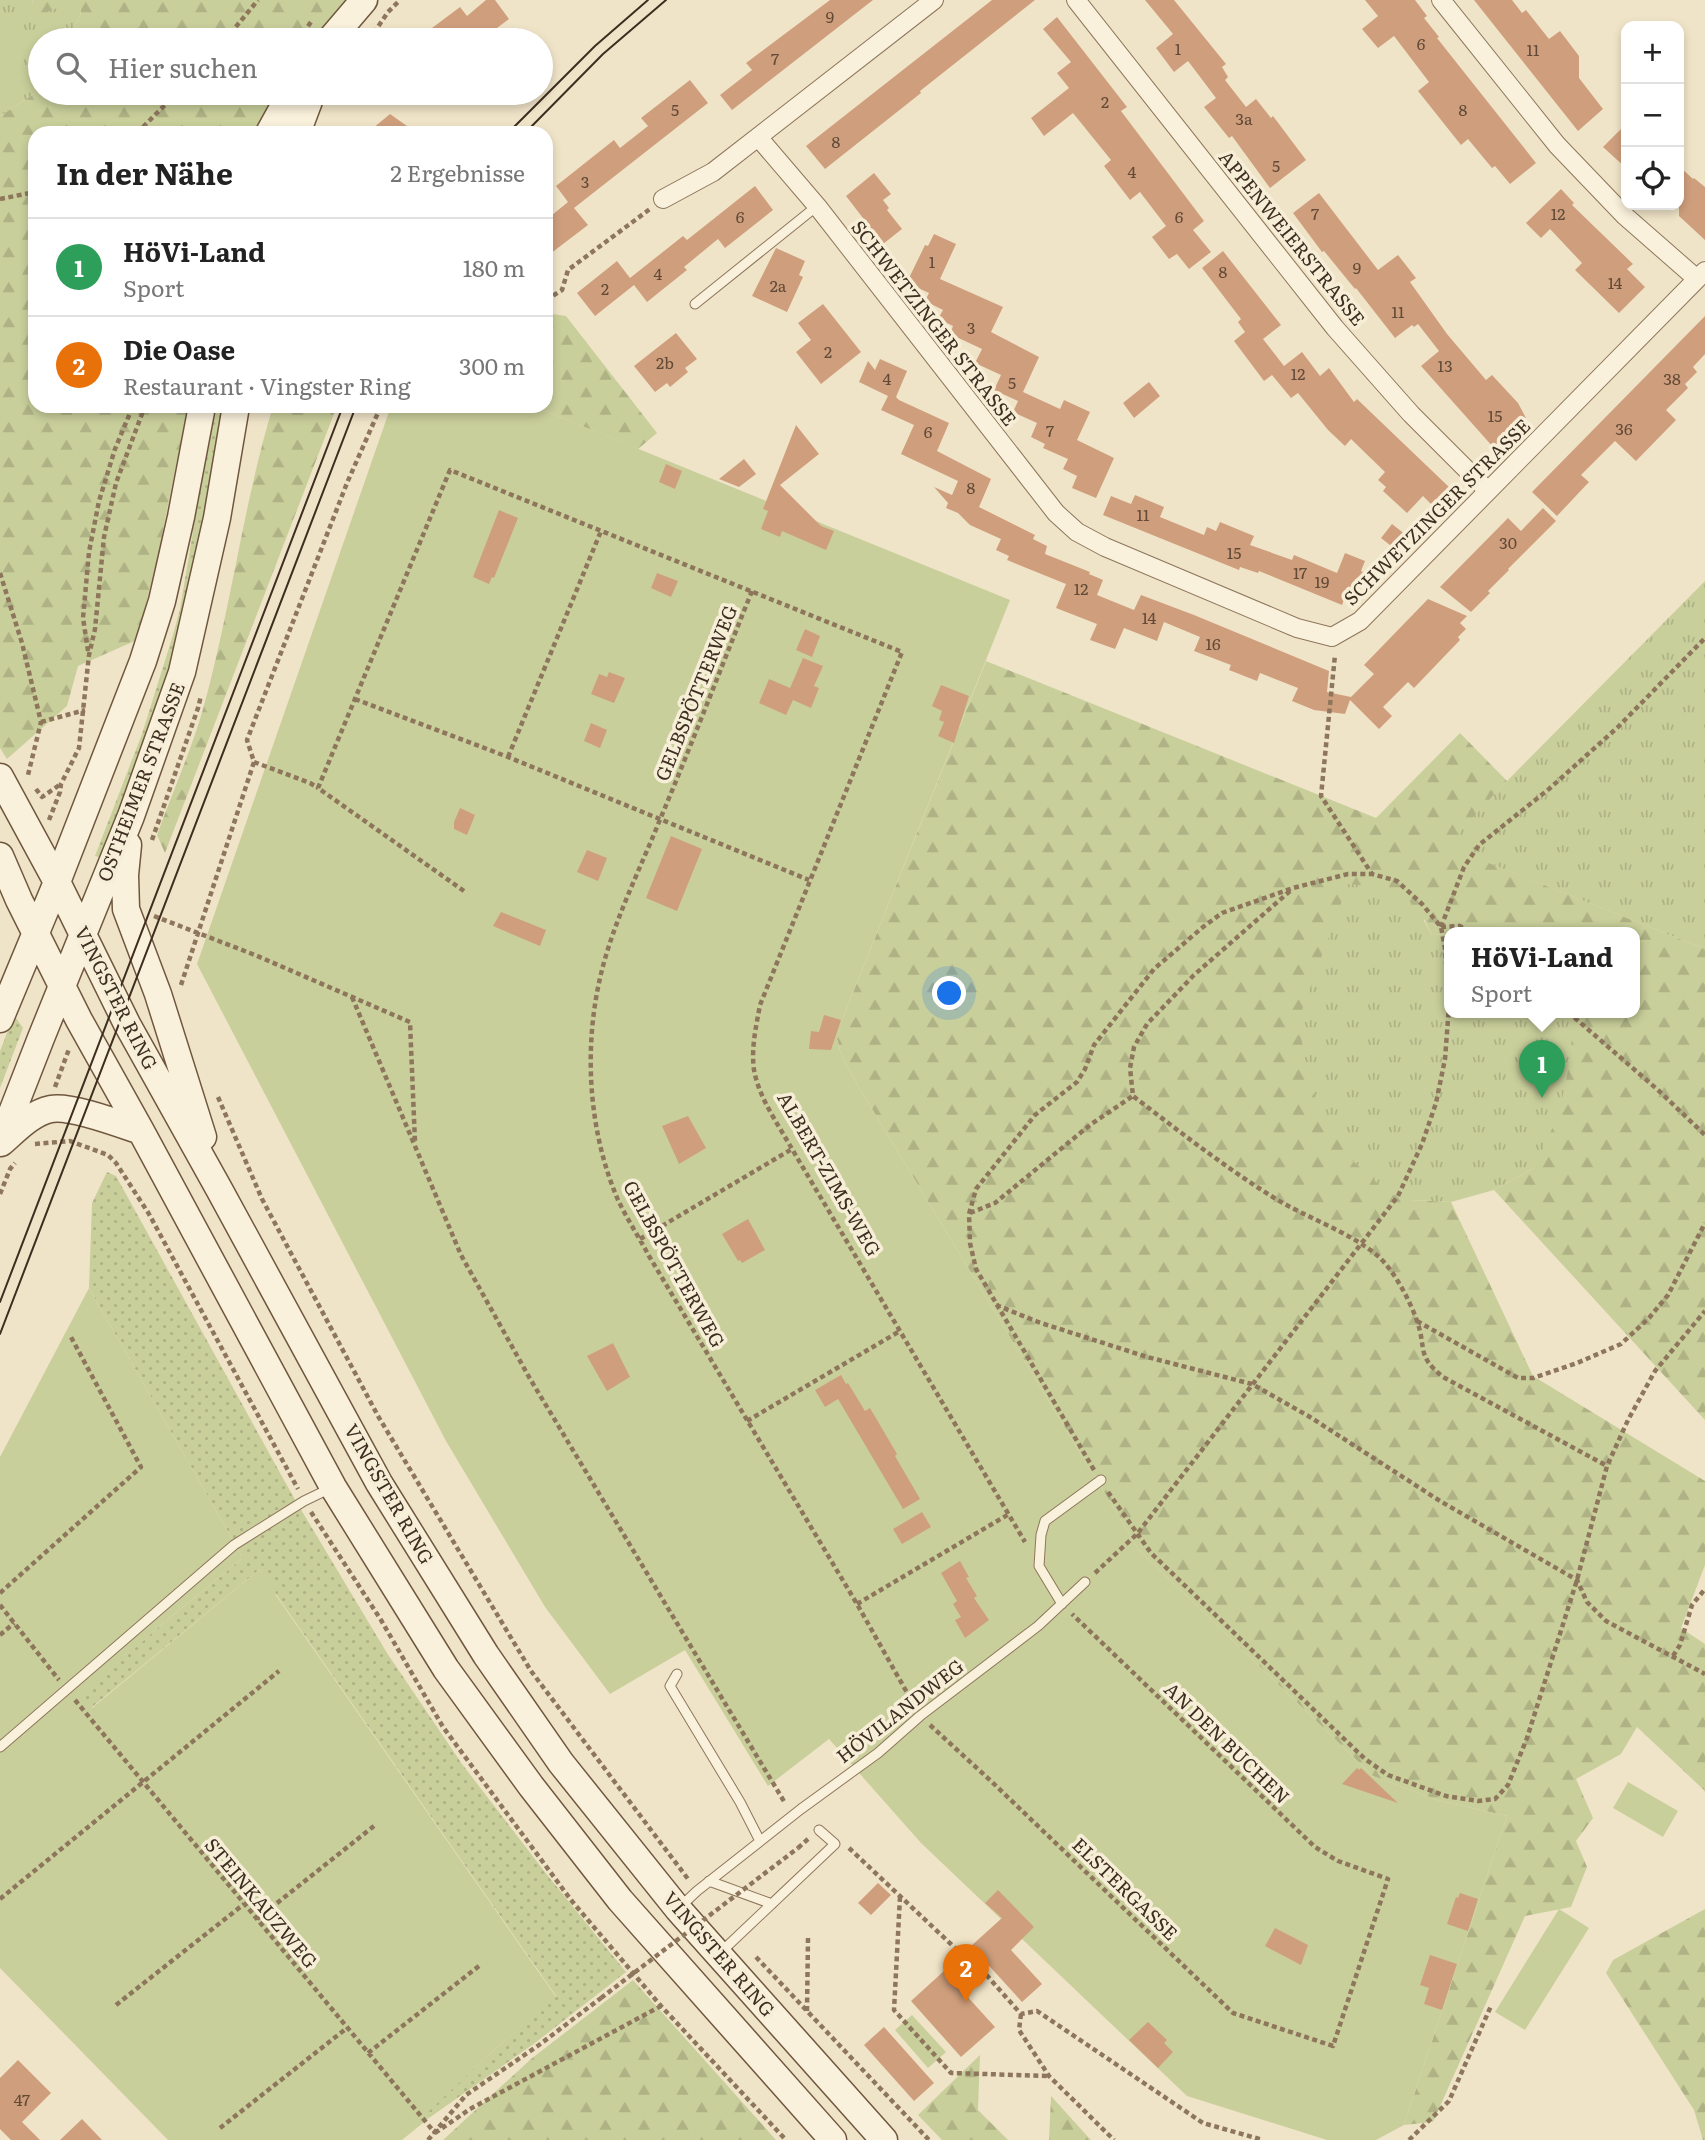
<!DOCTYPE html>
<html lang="de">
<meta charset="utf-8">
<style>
:root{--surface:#fff;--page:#f6f6f6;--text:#222;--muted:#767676;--line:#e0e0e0;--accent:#0b8043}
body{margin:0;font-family:Literata,serif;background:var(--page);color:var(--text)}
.controls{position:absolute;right:21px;top:21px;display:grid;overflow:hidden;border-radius:14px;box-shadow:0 4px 10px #0003}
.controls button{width:63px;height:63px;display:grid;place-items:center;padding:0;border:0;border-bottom:2px solid var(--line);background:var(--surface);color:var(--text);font:35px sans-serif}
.you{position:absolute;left:950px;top:994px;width:24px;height:24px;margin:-18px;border:5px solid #fff;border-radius:50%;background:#1a73e8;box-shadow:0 0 0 10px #1a73e833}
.badge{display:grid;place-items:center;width:46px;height:46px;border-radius:50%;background:var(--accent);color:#fff;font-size:23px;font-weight:700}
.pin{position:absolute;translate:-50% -58px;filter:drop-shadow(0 2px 4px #0008)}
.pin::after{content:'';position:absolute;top:37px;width:24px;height:21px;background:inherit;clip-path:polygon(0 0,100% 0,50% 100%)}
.popup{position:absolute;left:1444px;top:927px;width:196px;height:91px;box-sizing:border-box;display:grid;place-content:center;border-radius:14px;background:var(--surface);filter:drop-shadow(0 2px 5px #0005);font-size:23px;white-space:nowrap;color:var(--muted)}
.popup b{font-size:26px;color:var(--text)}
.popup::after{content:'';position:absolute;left:50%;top:100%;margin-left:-14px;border:14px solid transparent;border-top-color:var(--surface)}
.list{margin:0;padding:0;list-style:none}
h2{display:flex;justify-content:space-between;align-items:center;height:91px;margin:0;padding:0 28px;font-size:30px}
h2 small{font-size:23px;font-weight:400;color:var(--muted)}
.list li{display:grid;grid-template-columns:46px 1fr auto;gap:21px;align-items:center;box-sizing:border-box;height:98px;padding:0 28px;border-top:2px solid var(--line)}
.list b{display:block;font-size:26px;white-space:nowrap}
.list p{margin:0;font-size:23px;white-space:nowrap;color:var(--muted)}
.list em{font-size:23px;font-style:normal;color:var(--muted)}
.icon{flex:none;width:38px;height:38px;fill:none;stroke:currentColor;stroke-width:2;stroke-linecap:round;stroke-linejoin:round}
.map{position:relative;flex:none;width:1705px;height:2140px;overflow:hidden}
.search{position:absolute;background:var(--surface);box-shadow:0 4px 10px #0003;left:28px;top:28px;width:525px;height:77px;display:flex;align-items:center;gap:18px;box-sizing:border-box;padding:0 24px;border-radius:38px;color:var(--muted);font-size:26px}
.panel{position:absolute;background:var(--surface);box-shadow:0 4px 10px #0003;left:28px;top:126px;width:525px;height:287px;border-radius:21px}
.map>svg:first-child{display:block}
.grass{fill:url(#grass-dots)}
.forest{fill:url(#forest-firs)}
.park{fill:url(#park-tufts)}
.garden{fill:#c9cf9b}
.building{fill:#cf9f7d}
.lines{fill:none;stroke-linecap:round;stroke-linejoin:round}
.lane-casing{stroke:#8d765c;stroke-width:11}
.street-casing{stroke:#8d765c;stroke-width:20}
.secondary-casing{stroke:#6f573f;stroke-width:29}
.path{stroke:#8d765c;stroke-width:4.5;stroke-dasharray:5 3.5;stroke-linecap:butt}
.lane{stroke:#faf1dc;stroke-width:9}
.street{stroke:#faf1dc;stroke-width:18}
.secondary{stroke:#faf1dc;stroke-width:26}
.tram{stroke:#3d2e20;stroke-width:2}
.path-bridge{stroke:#8d765c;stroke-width:4.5;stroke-dasharray:5 3.5;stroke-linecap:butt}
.labels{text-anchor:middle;stroke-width:7;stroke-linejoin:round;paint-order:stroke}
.number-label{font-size:16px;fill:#624a37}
.street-label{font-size:19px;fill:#3d2e20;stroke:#f7eed8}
</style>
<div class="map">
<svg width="1705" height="2140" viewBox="0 0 1705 2140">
<defs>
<pattern id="grass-dots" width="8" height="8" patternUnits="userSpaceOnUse" patternTransform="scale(1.75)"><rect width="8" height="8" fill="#c9cf9b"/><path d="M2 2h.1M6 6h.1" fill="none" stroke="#aeb285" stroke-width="1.8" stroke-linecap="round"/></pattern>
<pattern id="forest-firs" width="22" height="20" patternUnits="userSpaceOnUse" patternTransform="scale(1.75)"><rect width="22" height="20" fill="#c9cf9b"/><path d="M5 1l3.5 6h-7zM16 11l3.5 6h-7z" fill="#aeb285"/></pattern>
<pattern id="park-tufts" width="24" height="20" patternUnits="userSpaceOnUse" patternTransform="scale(1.75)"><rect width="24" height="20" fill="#c9cf9b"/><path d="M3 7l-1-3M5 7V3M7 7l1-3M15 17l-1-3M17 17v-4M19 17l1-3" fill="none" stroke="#aeb285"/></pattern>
</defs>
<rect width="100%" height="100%" fill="#f0e4c8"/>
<!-- grass -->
<path class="grass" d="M214,406H226L175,667L102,858L95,856L142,734L173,635L180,609Z
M14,1015L23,1028L0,1088V1051Z
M107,1172L116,1176L294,1498L387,1653L462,1764L548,1876L626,1972L535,2043L429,2118L425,2114L495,2049L556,1996L275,1593L260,1569L91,1708L81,1695L161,1625L243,1558L89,1288L92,1203Z"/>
<!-- forest -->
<path class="forest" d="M33,0H347L313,40H69L81,13L28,19Z
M40,90V93H276L257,133H35V406H188L158,555L137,640L78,666L67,706L7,759L0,748V116Z
M546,313L566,316L657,433L638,449L533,406H546Z
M273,406H337L165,853L157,835C172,793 191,751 203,709C231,609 243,505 273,406Z
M986,661L1376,818L1460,733L1507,781L1447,846L1705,949V1420L1494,1190L1534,1168L1573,1021L1562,1012H1635V932H1449V934L1432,935L1424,919L1411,1200L1451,1202L1533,1376L1705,1481V1565L1681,1628L1705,1644V1791L1637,1727L1621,1754L1576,1779L1593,1818L1576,1841L1587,1867L1571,1907L1525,1916L1433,2122L1404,2125L1507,1816L1437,1800L1373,1776L1139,1550L858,1086L841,1054L837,1039L844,1015Z
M1705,1909V2140H1703L1694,2110L1606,1973L1613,1960Z
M633,1980L776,2140H443L531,2059Z
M980,2055L978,2110L1008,2140H942L918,2115Z
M1051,2096L1090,2139L1091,2140H1049Z"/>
<!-- park -->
<path class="park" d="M0,0H33L29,19L75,1L81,5V13L69,40H40V90L0,116Z
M1705,581V949L1446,846L1507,781Z
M1348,884C1399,889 1407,887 1432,935L1449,934V1012H1562L1573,1021L1570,1061L1559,1114L1534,1168L1494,1190L1451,1202L1411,1200L1389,1194L1353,1161L1326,1122L1313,1092L1306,1065L1301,1036V1013Z"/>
<!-- garden -->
<path class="garden" d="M0,26L18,27L16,88H0Z
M391,406H533L1010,600L844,1015L837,1040L841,1054L858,1086L1139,1550L1373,1776L1437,1800L1507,1816L1404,2125L1376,2140H1327L1187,2096L921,1843L829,1739L768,1786L685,1650L610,1694L545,1607L446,1441L197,964Z
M89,1288L243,1558L161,1625L82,1696L92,1708L260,1569L276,1591L275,1594L556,1997L495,2049L426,2114L429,2118L402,2140H168L0,1968V1457Z
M1628,1782L1678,1811L1663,1837L1613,1808Z
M1559,1909L1589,1928L1525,2030L1495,2012Z
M912,2015L946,2052L928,2068L895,2030Z"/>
<!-- building -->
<path class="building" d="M486,0H495L509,19L481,40H440L432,28L460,7L467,16Z
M830,0H873L732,110L720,95L752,70L746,63Z
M992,0H1035L920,91L921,93L825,169L806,146Z
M1145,0H1174L1226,64L1222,67L1228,77L1225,80L1246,107L1256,99L1271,118L1273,116L1306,160L1270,188L1232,136L1229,138L1204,107L1216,98L1188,61L1174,72L1156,48L1173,34Z
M1365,0H1415L1427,16L1424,18L1439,37L1437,38L1536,163L1510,184L1495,166L1492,168L1468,139L1461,145L1418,91L1429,82L1394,36L1378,48L1362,29L1378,16Z
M1474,0H1512L1522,13L1526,10L1549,39L1560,31L1579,56V78L1603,109L1578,131Z
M1057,17L1127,107L1121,111L1204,221L1193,230L1211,252L1189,269L1177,254L1169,259L1152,237L1166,226L1140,192L1130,200L1104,166L1111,160L1073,113L1044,136L1031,118L1069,88L1057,73L1071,62L1043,29Z
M690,80L708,103L574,208L588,225L546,257V220L568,202L556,186L614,140L620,148L648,126L641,118Z
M390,114L417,133H367Z
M1626,124V168L1603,147Z
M1679,166L1693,179L1694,178L1705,187V240L1679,216Z
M874,173L891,194L883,200L889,208L887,210L902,229L883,244L846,196Z
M755,186L773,210L725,248L718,239L684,267L687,270L647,302L634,285L595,316L577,293L617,261L630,278L683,236L687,240Z
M1561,189L1574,203L1572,205L1633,264L1627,269L1645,287L1619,313L1575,270L1582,263L1550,229L1541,238L1526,223Z
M1319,193L1378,270L1398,255L1416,278L1410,282L1447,334L1486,380L1492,375L1518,403L1526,418L1493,447L1421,366L1439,351L1418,324L1414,327L1412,325L1395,338L1356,288L1355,289L1324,251L1322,252L1293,213Z
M934,234L956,244L940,279L1003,307L991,332L1039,357L1023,392L1060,409L1064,400L1090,412L1077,440L1114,458L1096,498L1072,488L1077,476L1063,469L1068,459L1043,448L1045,444L1031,437L1037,423L1013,412L1018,401L994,390L1001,375L975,363L982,349L950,334L953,326L938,319L943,310L925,301L929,293L916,287L909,278L925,245L928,246Z
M776,248L805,261L799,275L803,277L787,312L752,296Z
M1223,251L1281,325L1263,339L1284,366L1302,352L1320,376L1329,368L1354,402L1357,399L1449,487L1432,505L1423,496L1407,513L1383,491L1386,487L1378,480L1385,472L1351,439L1345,446L1328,430L1298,393L1291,398L1272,375L1264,381L1234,341L1245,332L1238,322L1241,319L1202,268Z
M823,304L861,352L821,384L796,352L811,340L798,323Z
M1705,316V354L1693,367L1697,372L1685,384L1688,388L1666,410L1676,420L1636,461L1615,441L1581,475L1589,482L1557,516L1532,492Z
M676,333L697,359L685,368L688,372L670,387L667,383L655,392L634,366Z
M880,359L907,371L896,397L899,400L949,423L937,451L991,479L979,507L1035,535L1033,539L1047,546L1045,554L1090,572L1089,574L1103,580L1097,595L1134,610L1141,595L1194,615L1329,671L1327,692L1351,697L1374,674L1364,665L1428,599L1467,616L1460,623L1466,629L1458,637L1460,640L1414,688L1408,682L1383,707L1392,716L1379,729L1350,700L1345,714L1314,710L1292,701L1298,688L1260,673L1257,681L1229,670L1231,665L1194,651L1200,637L1164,622L1157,641L1124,628L1115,649L1090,640L1097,624L1056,608L1066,584L1007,560L1009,556L996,550L1001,539L970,525L958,513L946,508L948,503L934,487L952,495L958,481L901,454L914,425L881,410L888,396L859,382L868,361L875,370Z
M1149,382L1160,396L1134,418L1123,403Z
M796,425L819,454L780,485L821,526L834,531L826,550L782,531L780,537L761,529L768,511L763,509Z
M744,459L756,474L739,487L719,479Z
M666,464L682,471L675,489L659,482Z
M1135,495L1164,507L1160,517L1204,535L1207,527L1216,531L1220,522L1254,536L1250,545L1292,560L1294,555L1337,573L1345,553L1365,561L1361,571L1365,573L1355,597L1346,594L1342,605L1259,571L1258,573L1240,567L1239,570L1103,515L1111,496L1131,504Z
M1543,508L1556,521L1508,569L1509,570L1488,591L1490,593L1471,612L1440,587L1508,518L1521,531Z
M499,510L518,518L494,578L492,577L489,584L473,577Z
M1392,524L1406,535L1395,549L1381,538Z
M657,573L678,581L671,597L651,588Z
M805,629L820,636L812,657L796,650Z
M803,658L823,666L814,686L819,688L811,708L793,700L786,715L759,703L769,679L790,688Z
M609,672L625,678L614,703L591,694L599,674L607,677Z
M941,685L969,696L954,743L938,736L944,722L939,720L942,711L932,706Z
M591,723L607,730L600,748L584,741Z
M460,808L475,815L467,835L454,829V822Z
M671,836L702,849L677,911L646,898Z
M587,850L607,858L598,881L577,872Z
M501,912L546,930L540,946L493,926Z
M824,1015L841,1020L831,1050L809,1049L811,1031L819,1032Z
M688,1116L706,1148L679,1164L662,1126Z
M748,1219L765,1250L742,1263L740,1260L738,1261L722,1234Z
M613,1343L630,1377L607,1391L587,1356Z
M841,1375L846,1384L848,1383L865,1411L870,1408L897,1454L895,1456L920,1499L903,1509L838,1399L825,1407L815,1390Z
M922,1512L931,1527L902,1544L893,1529Z
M960,1561L969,1577L966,1578L977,1596L974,1598L989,1620L965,1638L955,1620L961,1617L953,1604L957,1601L941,1573Z
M1357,1768L1359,1770L1361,1768L1398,1803L1342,1784Z
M878,1883L891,1895L871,1915L858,1903Z
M998,1890L1034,1927L1011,1950L1042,1984L1022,2002L971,1946L1002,1918L985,1903Z
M1460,1893L1478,1899L1468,1931L1447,1924L1456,1897L1458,1898Z
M1275,1928L1308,1945L1301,1965L1265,1946Z
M1430,1955L1457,1964L1442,2010L1424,2004L1429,1988L1420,1985Z
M944,1971L995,2027L961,2057L911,2001Z
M1148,2022L1167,2040L1164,2043L1173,2052L1158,2068L1129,2040Z
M884,2027L934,2083L914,2101L864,2045Z
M18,2060L51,2093L22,2122L40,2140H11L0,2129V2078Z
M82,2119L102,2140H60Z"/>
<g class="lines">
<defs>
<path id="lane" d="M695,304L817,206
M1062,1604L1039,1566L1041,1535L1045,1521L1101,1480
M677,1674L670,1686L740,1802L760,1841
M0,1747L234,1545L304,1501L331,1488
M709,1881L772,1904
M680,1907L697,1891L801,1809L878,1753L920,1716L1038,1626L1085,1582
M720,1953L835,1844L819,1830"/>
<path id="street" d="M1076,0L1335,328L1411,414L1488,491
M1441,0L1557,145L1625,216L1697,279
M758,137L817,206L1056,513L1077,532L1105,547L1297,628L1332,637L1360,621L1705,271
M663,199L713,172L934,0"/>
<path id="secondary" d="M330,40L364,0
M269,133L291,93
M297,133L312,93
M0,777L57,882L127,1024L219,1189L379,1483L486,1655L561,1763L678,1909L884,2140
M128,845L125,875L126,909L158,994L203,1137
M0,856L19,900L79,1020L141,1131L333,1487L446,1669L531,1786L620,1900L833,2140
M0,1019L57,882L143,661L162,601L181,517L202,406
M0,1143L41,1038L131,816L182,672L217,518L236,406
M1,1143C15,1131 31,1113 51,1109C71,1105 120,1124 141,1131"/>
</defs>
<!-- lane casing -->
<use href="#lane" class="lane-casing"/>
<!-- street casing -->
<use href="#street" class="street-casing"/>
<!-- secondary casing -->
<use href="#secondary" class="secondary-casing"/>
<!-- path -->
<path class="path" d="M225,40L258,0
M298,40L311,22
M369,40L388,12L400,0
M137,133L177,93
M0,199L35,192
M546,300L562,290L568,270L650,209
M0,573L22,643L41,722L28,775
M752,591C721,668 691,746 659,822C640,869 616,917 603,966C583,1041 587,1128 618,1200C627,1219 639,1237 649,1256L857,1604L914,1705
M88,651L83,618L89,552L99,501L115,449L133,406
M355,699L508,757L809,880
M41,722L85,710
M508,757L601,531
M254,762L310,783L318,788
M36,789L42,797L61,784
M49,820L60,792L61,784L79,748L89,655L95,629L104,537L116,483L145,406
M152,840L198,708L201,696
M464,891L318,788L450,470L902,652L760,1005C756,1027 751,1048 754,1070C759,1098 778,1124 792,1149L1025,1542
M1290,891L1194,975L1147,1024L1134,1047L1130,1068L1133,1096C1180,1132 1226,1168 1276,1199C1307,1218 1352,1233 1379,1257C1395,1272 1410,1301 1417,1321C1427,1350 1416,1355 1443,1377L1607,1466
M154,916L255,955L410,1022L415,1142
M1441,927L1464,867L1479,845L1549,789L1618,727L1705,638
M1441,927L1460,926L1468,932
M181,985L254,762L247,740L347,483L381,406
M352,997L461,1255L529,1377L785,1803
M1568,1012L1658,1090L1705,1135
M55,1087L69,1049
M218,1097L262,1199L378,1416L531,1671L688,1879
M35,1144L70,1141L108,1155L116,1163L149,1214L298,1489
M0,1194L10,1169L15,1163
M970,1213L995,1203L1090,1125L1133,1096
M640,1239L792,1149
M996,1305L1038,1322L1147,1357L1252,1384L1310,1417L1440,1501L1577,1580L1587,1602L1606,1621L1705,1674
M1417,1321L1518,1378H1533L1577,1363L1621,1344L1649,1318L1668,1295L1705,1223
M747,1421L900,1331
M1094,1470L976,1269L970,1243L969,1214L976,1189L1035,1115L1077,1082L1085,1069L1094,1045L1154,969L1203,927L1222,913L1293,888L1348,874H1372
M1108,1492L1151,1553L1365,1759L1388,1775L1446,1796L1478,1801L1495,1799L1508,1785L1527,1738L1577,1580L1607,1466L1628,1420L1655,1371L1705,1311
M311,1512L381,1620L443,1727L571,1900L661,2006L786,2140
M1095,1573L1137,1534L1398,1196L1422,1144L1436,1103L1445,1059L1449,1006L1445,948L1441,927L1422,904L1397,881L1372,874L1321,796L1335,655
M0,1593L141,1467L71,1337
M857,1604L1009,1514
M0,1605L59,1680
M0,1635L14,1623
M1673,1656L1680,1645L1692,1605L1705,1589
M75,1700L435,2133
M930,1725L992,1782L1233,2013L1333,2046L1388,1879L1338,1861L1315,1847L1072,1614
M798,1848L808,1839
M849,1848L954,1947L982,1970L1021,2014L1037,2011L1203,2123L1263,2140
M900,1897L894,2010L951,2073L1049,2076
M0,1899L279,1671
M257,1919L374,1826
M756,1957L929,2140
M116,2005L244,1904
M807,2011L808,1938
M1021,2014L1019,2030L1049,2076L1114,2140
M368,2053L479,1966
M220,2128L347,2028
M435,2133L470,2109L661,2006
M428,2140L466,2095L539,2045L601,1998
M1409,2140L1449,2101L1491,2006"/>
<!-- lane -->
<use href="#lane" class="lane"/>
<!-- street -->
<use href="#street" class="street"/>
<!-- secondary -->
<use href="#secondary" class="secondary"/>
<!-- tram -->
<path class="tram" d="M508,133L595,46L648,0
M525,133L603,54L666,0
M0,1302L343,406
M0,1334L356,406"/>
<!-- path-bridge -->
<path class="path-bridge" d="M601,1998L798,1848"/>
</g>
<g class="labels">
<!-- number labels -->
<g class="number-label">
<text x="830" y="23">9</text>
<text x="1421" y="50">6</text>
<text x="1178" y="55">1</text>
<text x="1533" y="56">11</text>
<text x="775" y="65">7</text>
<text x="1105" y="108">2</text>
<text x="675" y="116">5</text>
<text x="1463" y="116">8</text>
<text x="1244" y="125">3a</text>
<text x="836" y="148">8</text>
<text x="1276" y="172">5</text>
<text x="1132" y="178">4</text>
<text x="585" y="188">3</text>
<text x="1315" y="220">7</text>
<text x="1558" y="220">12</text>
<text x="740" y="223">6</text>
<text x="1179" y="223">6</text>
<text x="932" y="268">1</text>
<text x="1357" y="274">9</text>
<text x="1223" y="278">8</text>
<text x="658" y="280">4</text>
<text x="1615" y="289">14</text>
<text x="778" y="292">2a</text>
<text x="605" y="295">2</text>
<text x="1398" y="318">11</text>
<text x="971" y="334">3</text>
<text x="828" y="358">2</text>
<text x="665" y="369">2b</text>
<text x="1445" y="372">13</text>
<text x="1298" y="380">12</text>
<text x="887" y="385">4</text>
<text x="1672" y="385">38</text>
<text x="1012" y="389">5</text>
<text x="1495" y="422">15</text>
<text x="1624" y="435">36</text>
<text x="1050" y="437">7</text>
<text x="928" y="438">6</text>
<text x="971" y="494">8</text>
<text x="1143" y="521">11</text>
<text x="1508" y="549">30</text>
<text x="1234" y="559">15</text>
<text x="1300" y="579">17</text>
<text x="1322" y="588">19</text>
<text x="1081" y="595">12</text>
<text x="1149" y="624">14</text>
<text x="1213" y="650">16</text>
<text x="22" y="2106">47</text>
</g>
<!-- street labels -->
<g class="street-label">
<text transform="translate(1292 238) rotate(51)" y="7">APPENWEIERSTRASSE</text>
<text transform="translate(934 323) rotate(52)" y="7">SCHWETZINGER STRASSE</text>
<text transform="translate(1437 512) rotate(-45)" y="7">SCHWETZINGER STRASSE</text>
<text transform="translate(696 693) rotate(-68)" y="7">GELBSPÖTTERWEG</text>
<text transform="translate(141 782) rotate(-69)" y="7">OSTHEIMER STRASSE</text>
<text transform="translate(116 998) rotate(63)" y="7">VINGSTER RING</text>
<text transform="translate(829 1174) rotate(60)" y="7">ALBERT-ZIMS-WEG</text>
<text transform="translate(674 1264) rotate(61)" y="7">GELBSPÖTTERWEG</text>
<text transform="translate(389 1494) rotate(60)" y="7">VINGSTER RING</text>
<text transform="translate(900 1711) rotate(-38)" y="7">HÖVILANDWEG</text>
<text transform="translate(1227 1743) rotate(44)" y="7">AN DEN BUCHEN</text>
<text transform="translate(1125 1889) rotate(44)" y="7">ELSTERGASSE</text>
<text transform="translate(261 1903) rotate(50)" y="7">STEINKAUZWEG</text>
<text transform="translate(719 1954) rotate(49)" y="7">VINGSTER RING</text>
</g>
</g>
</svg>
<div class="controls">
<button>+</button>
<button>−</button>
<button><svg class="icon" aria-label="locate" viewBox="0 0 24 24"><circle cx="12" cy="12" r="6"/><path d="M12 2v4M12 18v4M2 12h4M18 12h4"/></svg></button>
</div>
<div class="you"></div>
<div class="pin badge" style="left:1542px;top:1098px;background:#2e9e5b">1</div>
<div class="popup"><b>HöVi-Land</b>Sport</div>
<div class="pin badge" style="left:966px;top:2002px;background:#e8710a">2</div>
<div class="search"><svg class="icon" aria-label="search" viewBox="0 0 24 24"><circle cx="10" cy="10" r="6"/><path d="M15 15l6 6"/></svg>Hier suchen</div>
<section class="panel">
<h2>In der Nähe<small>2 Ergebnisse</small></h2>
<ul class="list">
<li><span class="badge" style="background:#2e9e5b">1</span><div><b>HöVi-Land</b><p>Sport</p></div><em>180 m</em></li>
<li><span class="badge" style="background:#e8710a">2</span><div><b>Die Oase</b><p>Restaurant · Vingster Ring</p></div><em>300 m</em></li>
</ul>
</section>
</div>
